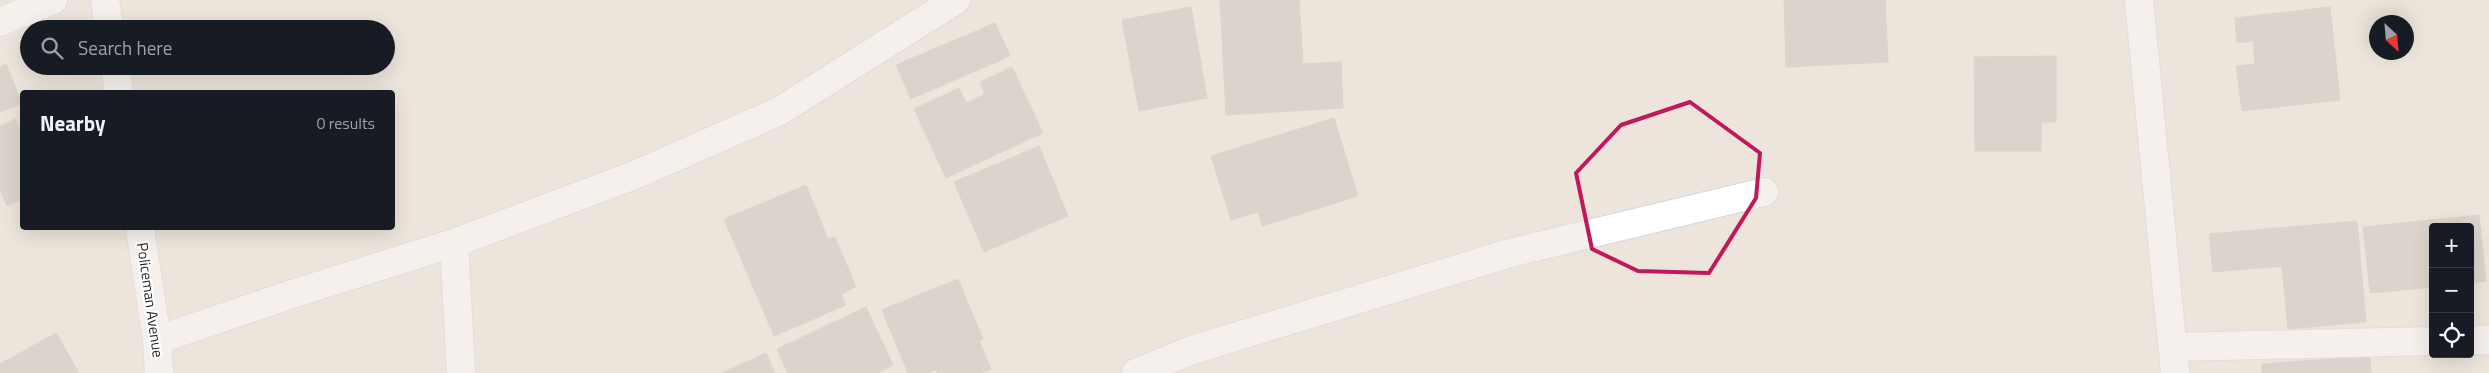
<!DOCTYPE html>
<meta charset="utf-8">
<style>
:root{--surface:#171b24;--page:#20242c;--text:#f1f3f6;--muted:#9ea1a6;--line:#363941}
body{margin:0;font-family:"Titillium Web",sans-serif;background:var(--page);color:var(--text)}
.controls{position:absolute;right:15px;bottom:15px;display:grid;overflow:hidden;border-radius:5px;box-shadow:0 5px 20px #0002}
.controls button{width:45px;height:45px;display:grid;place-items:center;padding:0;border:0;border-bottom:1px solid var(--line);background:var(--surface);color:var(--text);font:25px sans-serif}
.compass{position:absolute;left:2369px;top:15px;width:45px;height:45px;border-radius:50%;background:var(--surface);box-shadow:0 5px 20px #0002;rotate:154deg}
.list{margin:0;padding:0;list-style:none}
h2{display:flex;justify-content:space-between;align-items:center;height:65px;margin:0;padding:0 20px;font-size:21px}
h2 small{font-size:16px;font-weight:400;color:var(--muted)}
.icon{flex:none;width:28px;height:28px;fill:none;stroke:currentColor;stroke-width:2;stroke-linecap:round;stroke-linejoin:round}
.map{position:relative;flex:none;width:2489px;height:373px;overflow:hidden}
.search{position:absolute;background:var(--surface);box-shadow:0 5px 20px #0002;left:20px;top:20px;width:375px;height:55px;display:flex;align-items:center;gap:12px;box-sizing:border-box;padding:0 18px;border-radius:28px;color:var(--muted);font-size:19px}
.panel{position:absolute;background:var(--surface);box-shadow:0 5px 20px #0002;left:20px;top:90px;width:375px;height:140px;border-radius:5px}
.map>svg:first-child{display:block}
.building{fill:#c8c1bb;stroke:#c8bfb5}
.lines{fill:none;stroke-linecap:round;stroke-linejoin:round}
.minor-casing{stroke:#d0d6e4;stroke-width:30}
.minor{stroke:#fff;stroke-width:28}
.marked{fill:none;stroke:#c2185b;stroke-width:4;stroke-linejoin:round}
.labels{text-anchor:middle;stroke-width:4.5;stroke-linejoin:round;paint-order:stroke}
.street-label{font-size:15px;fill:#2a2a2a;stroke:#fff}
</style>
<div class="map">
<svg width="2489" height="373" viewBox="0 0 2489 373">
<rect width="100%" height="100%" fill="#ede4db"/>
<!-- building -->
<path class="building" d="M1220,0H1299L1303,64L1341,62L1343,108L1226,115Z
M1784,0H1885L1888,62L1786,67Z
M1191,7L1207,98L1139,111L1122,20Z
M2330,7L2340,100L2242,111L2236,66L2255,64L2253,41L2237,43L2235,18Z
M995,23L1010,56L911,99L896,65Z
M2056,56V122H2041V151H1975L1974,57Z
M6,64L22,103L0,112V67Z
M1012,67L1043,133L946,178L914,109L959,88L966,103L985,94L980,82Z
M1334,118L1358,196L1262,226L1258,212L1231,220L1211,156Z
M15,119L22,136V199L7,206L0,190V126Z
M1039,146L1068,216L984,252L954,182Z
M806,185L828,239L835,237L856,287L841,294L846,305L774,336L724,219Z
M2479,215L2486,281L2470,283V227H2433V287L2370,293L2363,227Z
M2357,221L2366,322L2288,329L2282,266L2213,272L2209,234Z
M958,279L983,339L979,341L991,369L981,373H938L936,370L928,373H908L882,310Z
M866,307L893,365L878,373H788L777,349Z
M56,333L79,373H0V364Z
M766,353L775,373H722Z
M2370,356L2371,373H2262V364Z"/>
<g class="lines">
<defs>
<path id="minor" d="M105,0L109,29
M2139,0L2175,373
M0,22L53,0
M115,66L119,92
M140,228L157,340L159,373
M157,340L295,293L454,243
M2470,340H2489
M2174,347L2433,341
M461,373L454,243L632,176L778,112L956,0
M1136,373L1192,350L1510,253L1764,192"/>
</defs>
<!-- minor casing -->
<use href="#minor" class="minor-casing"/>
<!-- minor -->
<use href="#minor" class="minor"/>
</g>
<!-- marked area -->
<path d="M0 0H2489V373H0ZM1690,102L1760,153L1756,198L1709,273L1638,271L1592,249L1576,173L1621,125Z" fill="#ede4db" fill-opacity=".55" fill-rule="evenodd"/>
<path class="marked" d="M1690,102L1760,153L1756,198L1709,273L1638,271L1592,249L1576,173L1621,125Z"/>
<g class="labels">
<!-- street labels -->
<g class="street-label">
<text transform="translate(150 300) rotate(82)" y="5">Policeman Avenue</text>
</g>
</g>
</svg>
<div class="controls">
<button>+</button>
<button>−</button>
<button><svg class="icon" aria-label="locate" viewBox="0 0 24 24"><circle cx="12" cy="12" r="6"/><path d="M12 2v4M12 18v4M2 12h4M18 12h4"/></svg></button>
</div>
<svg class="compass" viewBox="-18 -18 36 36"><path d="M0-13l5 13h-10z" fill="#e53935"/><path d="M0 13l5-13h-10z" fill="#9ea1a6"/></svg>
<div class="search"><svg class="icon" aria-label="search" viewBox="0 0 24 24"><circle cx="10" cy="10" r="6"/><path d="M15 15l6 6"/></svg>Search here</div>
<section class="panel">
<h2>Nearby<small>0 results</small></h2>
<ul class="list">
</ul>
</section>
</div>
